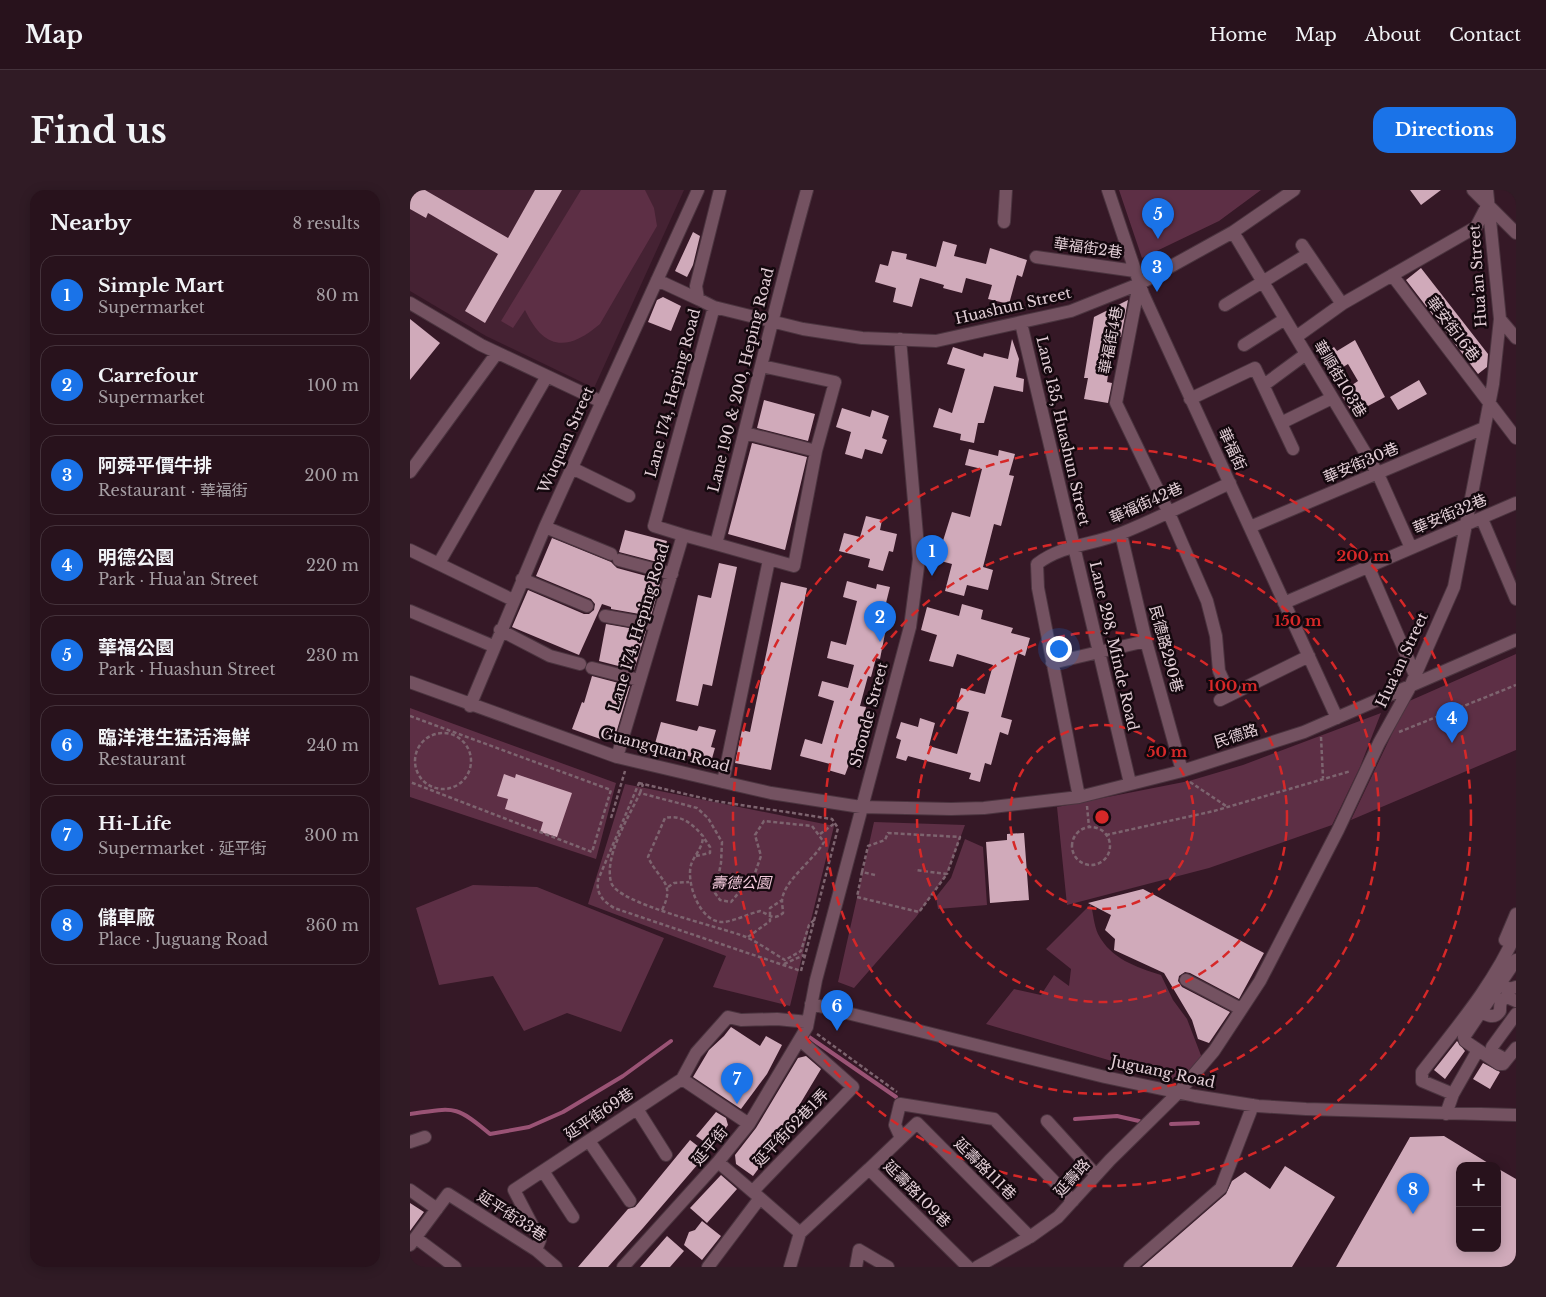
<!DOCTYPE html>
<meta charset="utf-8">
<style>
:root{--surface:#28121c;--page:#301b25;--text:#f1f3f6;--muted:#a59ea3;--line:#44323b;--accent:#1a73e8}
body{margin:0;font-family:"Libre Baskerville","Noto Sans TC",serif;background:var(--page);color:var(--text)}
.controls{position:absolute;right:15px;bottom:15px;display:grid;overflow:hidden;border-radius:10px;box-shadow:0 2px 12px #0003}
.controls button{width:45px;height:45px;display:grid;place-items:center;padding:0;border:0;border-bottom:1px solid var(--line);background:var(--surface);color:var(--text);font:25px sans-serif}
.you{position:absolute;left:648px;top:458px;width:18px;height:18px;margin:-12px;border:4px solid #fff;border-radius:50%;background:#1a73e8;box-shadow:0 0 0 8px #1a73e833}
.badge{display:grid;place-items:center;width:32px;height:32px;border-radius:50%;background:var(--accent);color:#fff;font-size:16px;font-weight:700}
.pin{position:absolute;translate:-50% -41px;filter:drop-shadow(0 1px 2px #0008)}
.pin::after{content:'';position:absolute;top:26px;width:18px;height:15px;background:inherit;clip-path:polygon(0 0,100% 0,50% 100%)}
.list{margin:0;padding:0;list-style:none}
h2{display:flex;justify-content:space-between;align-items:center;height:65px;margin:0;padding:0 20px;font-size:21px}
h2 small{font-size:16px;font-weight:400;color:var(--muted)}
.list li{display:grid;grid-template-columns:32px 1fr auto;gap:15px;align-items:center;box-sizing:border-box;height:80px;margin:0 10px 10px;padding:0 10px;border:1px solid var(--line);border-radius:15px}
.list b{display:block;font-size:19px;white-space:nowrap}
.list p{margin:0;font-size:16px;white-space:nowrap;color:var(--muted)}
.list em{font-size:16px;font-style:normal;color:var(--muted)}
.map{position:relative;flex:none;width:1106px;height:1077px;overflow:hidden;border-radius:15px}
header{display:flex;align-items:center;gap:30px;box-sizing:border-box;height:70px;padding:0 25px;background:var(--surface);border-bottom:1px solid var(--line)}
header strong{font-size:24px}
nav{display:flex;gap:28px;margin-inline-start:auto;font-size:18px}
.intro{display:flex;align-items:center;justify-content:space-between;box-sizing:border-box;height:120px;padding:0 30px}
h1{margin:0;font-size:35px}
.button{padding:12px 22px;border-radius:15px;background:var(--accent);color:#fff;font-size:18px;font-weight:700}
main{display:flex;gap:30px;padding:0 30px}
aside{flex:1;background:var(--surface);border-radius:15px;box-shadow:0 2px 12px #0003}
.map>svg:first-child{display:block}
.built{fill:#452233}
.green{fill:#5d2f45}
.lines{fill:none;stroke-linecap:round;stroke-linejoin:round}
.stream{stroke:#9a5375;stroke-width:4}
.building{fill:#d0aaba}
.minor-casing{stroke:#4b343f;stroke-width:14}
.path{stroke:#7d646f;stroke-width:2.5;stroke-dasharray:4 2.5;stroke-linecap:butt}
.minor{stroke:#745261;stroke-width:12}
.ring{fill:none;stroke:#d62828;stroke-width:2.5;stroke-dasharray:9 6}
.labels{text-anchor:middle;stroke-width:5;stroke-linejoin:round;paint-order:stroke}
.street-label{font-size:15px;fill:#e2ced6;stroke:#14080e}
.park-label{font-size:15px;font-style:italic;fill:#f3c9db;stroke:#14080e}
.centre{fill:#d62828;stroke:#14080e;stroke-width:2.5}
.ring-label{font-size:15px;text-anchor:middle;font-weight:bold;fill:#d62828;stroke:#14080e;stroke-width:5;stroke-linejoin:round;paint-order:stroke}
</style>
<header>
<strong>Map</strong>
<nav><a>Home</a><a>Map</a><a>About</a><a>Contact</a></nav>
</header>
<div class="intro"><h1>Find us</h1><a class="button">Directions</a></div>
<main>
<aside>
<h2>Nearby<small>8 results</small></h2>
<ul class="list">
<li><span class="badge">1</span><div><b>Simple Mart</b><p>Supermarket</p></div><em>80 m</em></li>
<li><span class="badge">2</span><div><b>Carrefour</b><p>Supermarket</p></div><em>100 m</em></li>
<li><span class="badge">3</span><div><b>阿舜平價牛排</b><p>Restaurant · 華福街</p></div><em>200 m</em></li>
<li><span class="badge">4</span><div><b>明德公園</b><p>Park · Hua'an Street</p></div><em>220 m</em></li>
<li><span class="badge">5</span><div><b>華福公園</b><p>Park · Huashun Street</p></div><em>230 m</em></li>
<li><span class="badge">6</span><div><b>臨洋港生猛活海鮮</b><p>Restaurant</p></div><em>240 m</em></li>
<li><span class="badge">7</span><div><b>Hi-Life</b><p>Supermarket · 延平街</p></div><em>300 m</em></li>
<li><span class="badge">8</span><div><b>儲車廠</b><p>Place · Juguang Road</p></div><em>360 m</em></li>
</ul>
</aside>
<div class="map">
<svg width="1106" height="1077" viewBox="0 0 1106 1077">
<rect width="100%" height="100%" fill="#351826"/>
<!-- built -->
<path class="built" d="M0,0H274L184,198L76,146L0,101Z"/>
<!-- green -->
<path class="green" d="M171,0H235L244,18L247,36L190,134C157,162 134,160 115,120L103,138L91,131Z
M709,0H851L809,31L732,68Z
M1106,464V560L941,630L997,512Z
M0,518L206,593L186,669L0,607Z
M971,523L950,577L922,635L799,678L657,715L647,617L779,591L833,575Z
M215,594L424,636L380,816L303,797L316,766L178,714Z
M464,632L555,635L537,684L506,727L444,798L428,792Z
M555,649L573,657L577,715L528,719L526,707L541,688Z
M63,695L127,697L254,748L211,842L157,823L114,841L83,786L29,795L6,718Z
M681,714C683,723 684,735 688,744C701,769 726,777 751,785L763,810L777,829L792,868L773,892L576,834L604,799L631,805L644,785L659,796L661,779L636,759Z"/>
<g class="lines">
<!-- stream -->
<path class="stream" d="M399,847L486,907
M0,924C44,918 45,914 80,944L119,937L153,922L213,886L261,851
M665,929L707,926L729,931
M761,934L788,933"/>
</g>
<!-- building -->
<path class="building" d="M0,0H15L98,48L125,0H152L75,133L55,121L88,64L18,23L16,28L0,19Z
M1000,0H1031L1011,15Z
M283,42L290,46L283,75L277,87L265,81Z
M533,51L547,55L544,66L576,74L580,58L617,70L612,87L607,85L599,114L578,109L582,95L556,88L552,103L533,98L534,95L510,88L502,117L483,112L486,98L465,92L470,74L478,76L482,61L497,64L496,69L526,77Z
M1011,78L1078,164L1077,177L1068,184L996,90Z
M253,107L271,116L261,141L238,132L247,110Z
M718,110L711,147L704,145L697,192L702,193L698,213L674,209L678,188H674L684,127Z
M0,129L30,153L0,190Z
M602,149L609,169L606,187L614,189L613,202L584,196L574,233H568L564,253L550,250L551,244L523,237L529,218L542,223L555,179L537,174L543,157L573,167L574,163L598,169Z
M945,150L975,207L943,224L930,203L948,191L938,174L922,184L910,166L924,157L927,161Z
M1009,190L1017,204L988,220L980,207Z
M354,210L405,224L398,251L347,238Z
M432,218L460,227L462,220L479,226L472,248L477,250L472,264L455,259L452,269L435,264L441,242L426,237Z
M342,253L397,267L375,360L318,344Z
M559,259L588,266L589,260L605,264L599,285L604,286L591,336L584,334L573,377L583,380L578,400L557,395L554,406L535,401L542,374L527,370L542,322L560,327L572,279L555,275Z
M456,326L472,330L470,340L487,344L483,362L479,361L473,381L458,377L460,369L429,361L434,343L450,347Z
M215,340L257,351L251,373L209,362Z
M142,348L201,372L207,378L251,390L241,426L201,419V417L192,414L169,465L102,437L118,400L174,424H179L184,420L185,414L181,409L126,386Z
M309,373L327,377L302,496L293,494L288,516L266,511L288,405L301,408Z
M437,391L466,399L467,394L480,397L475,417L480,418L470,469L466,468L461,487L458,486L450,516L456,517L449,548L435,585L418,580L420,574L390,566L395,549L412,554L424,511L408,506L412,491L438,498L444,475L417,468L421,451L436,455L447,411L433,407Z
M371,392L397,398L361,580L325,573L332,540L340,542Z
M552,414L573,420L571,429L603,438L601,443L620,448L615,466L608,463L591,527L602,530L598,545L590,542L581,575L575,573L570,592L559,589L561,583L498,566L496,571L486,568L491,550L486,548L491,532L508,537L510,528L525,533L519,556L547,564L559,522L546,519L551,498L575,504L583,475L547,464L543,477L519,471L527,445L511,440L517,417L549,426Z
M196,434L236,441L224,480L189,471Z
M182,486L220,496L204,550L196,551L162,539L172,512L174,513Z
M251,532L287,541L289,536L306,540L301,557L305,558L301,572L244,557Z
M94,584L105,588L106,584L162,603L147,647L130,642L133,632L95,619L98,609L87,606Z
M614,643L619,710L580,713L576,652L597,650V644Z
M733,699L854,763L829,809L780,783L775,782L769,786L768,791L772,797L820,822L799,853L788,849L782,830L754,783L704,760L705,749L695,740L701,725L678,713Z
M321,837L350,856L356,846L372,855L357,884L331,919L283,887L299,860L314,846Z
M1047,851L1055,861L1035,889L1024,880Z
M396,866L411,879L363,959L343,986L326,974L325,965L346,938L388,868Z
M1073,873L1090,882L1080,899L1063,889Z
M306,922L316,928L318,935L302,957L286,946Z
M1034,946L1083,976H1050V1058H1087V978L1106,989V1077H926L1000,947Z
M280,950L289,957L286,960L294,967L233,1038L198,1077H168L218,1019L225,1017Z
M875,976L925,1007L882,1077H732L816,1004L822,991L835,982L860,999Z
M311,985L327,999L297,1033L280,1018Z
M0,1013L14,1022L0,1041Z
M292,1031L311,1046L292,1070L274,1055L279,1042L285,1040Z
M257,1046L274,1061L260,1077H230Z"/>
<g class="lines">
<defs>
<path id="minor" d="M698,0L733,104L927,528
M1063,0L1106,43
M594,32L596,0
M823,42L968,284L1001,358
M892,55L932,114
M626,67L725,81
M982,85L1106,248
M247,90L288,109
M729,94L706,213L758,321L797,411L806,446L809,481L820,505
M0,113L71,155L192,212
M815,115L898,64
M304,117L393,139L452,148L526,151L661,121L729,94L823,42L884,0
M1090,129L1106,148
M611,133L720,593
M886,147L932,114L1066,37L1078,14
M834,155L875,129
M352,176L425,192L406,261
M854,195L896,164
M780,209L845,178L883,259
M871,233L922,208
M162,278L219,306
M0,282L87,163
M1072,329L1106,409
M135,337L201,364
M840,337L1074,238
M711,344L736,451L772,581
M273,345L306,354C337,236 364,118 397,0
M306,354L384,376L406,261L335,243
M0,360L103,410
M209,370L262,384
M29,373L137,186
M958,376L1005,485
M112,389L177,416
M874,413L1106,313
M0,421L83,456
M195,426L246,435
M90,440L140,466L170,474
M642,473L736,451
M182,478L229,490
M0,492L207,567L313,592L361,603L451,617L541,619L574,618L669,607L772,581L894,542L1106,450
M810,510L899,466
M60,516L135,337L288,0
M207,567L273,345L244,336L304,117L288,109L286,96L310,0
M313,592L359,370
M669,607L628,398L627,374C653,354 684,355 712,343C749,328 784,310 820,293
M1095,750L1106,724
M1106,770L1054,847L1055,851L1089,874H1093L1106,858
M776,790L831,819
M1089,795L1100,799L1106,797
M401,814L695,887L785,906L848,916L896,919L1106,925
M1070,822C1078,825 1084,830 1090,821C1090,814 1090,810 1097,807L1106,811
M1093,868L1082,862V857L1106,824
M272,889L339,934
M1043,904L1012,891V882C1046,838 1084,794 1106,743
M227,919L256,965
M1036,924L1043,904L1068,860
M637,931L686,985
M491,948L485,935L490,914L584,929L663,1011
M179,951L220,1011
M0,952L15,947
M133,981L163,1027
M0,1000L27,1019
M343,1001L443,897L390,850
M350,1008L390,1043L380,1077
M390,1043L459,979
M6,1048L45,1077
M0,1055L38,1004L126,1060L146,1077
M126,1060L130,1050L104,1000L272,889L286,863L318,827L331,830L367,829L398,832
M213,1077L308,972L339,934L397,837L406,790L500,437L509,369L490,149
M298,1077L350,1008L308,972
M446,1077L449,1060L478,1077
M558,1077L459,979L507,933L620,1047
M567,1077L620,1047L648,1027L700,970L768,903L804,861L850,791L928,640L969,553L1000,497L1044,397L1083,194L1090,129L1077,0
M720,1077L811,998L843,915"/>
</defs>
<!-- minor casing -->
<use href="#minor" class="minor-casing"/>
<!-- path -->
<path class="path" d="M0,526L201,600L182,662L0,592
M989,542L1106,495
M5 571a28 28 0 1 1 56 0a28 28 0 1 1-56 0Z
M911,547L913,588
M780,592L816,616
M229,593L305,611L422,629L428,638L391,781L204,718C193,711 186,704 188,690Z
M230,603L233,594
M677,616L679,637
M201,628L215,581
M662 656a19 19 0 1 1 38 0a19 19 0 1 1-38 0Z
M410,644L425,633
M696,645L804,621L941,581
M286,666L300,663V657L294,648
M452,682L458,656L475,650L478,643L550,647L537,684
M465,685L452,682L447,707L509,722L537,684L505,680
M258,697L264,693L279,692
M252,720C266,692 249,691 238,667L255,628C272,624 283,635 293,646C293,658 284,665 281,675C276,693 290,733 313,732C325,731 338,724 350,721C360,725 364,731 373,723C373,719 372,715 372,711C373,691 404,670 414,652L402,636L354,631L345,645L351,666L345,683L321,712L310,710L305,703L311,673L312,652L298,628L287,618L230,603C219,627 194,665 201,692C206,714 312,737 336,747C349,753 363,763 375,770L391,761L399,735L404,730
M338,747L360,731V718L372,710
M374,774L394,765
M407,844L487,902"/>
<!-- minor -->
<use href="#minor" class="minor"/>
</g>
<!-- distance rings -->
<g class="ring">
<circle cx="692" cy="627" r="92"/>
<circle cx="692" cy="627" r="185"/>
<circle cx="692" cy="627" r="277"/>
<circle cx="692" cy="627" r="369"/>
</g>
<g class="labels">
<!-- street labels -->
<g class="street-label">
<text transform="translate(678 58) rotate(8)" y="5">華福街2巷</text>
<text transform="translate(1068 86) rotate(-94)" y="5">Hua'an Street</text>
<text transform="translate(603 116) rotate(-13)" y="5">Huashun Street</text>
<text transform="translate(1043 139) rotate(53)" y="5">華安街16巷</text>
<text transform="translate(701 150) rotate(-79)" y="5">華福街4巷</text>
<text transform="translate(930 189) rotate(59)" y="5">華順街103巷</text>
<text transform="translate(331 190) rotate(-76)" y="5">Lane 190 &amp; 200, Heping Road</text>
<text transform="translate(263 203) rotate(-75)" y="5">Lane 174, Heping Road</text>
<text transform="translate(653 241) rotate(77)" y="5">Lane 135, Huashun Street</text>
<text transform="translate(156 250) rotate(-66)" y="5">Wuquan Street</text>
<text transform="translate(822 259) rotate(65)" y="5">華福街</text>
<text transform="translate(951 273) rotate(-23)" y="5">華安街30巷</text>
<text transform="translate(736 313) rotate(-24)" y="5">華福街42巷</text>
<text transform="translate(1040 324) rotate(-23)" y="5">華安街32巷</text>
<text transform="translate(229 437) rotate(-73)" y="5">Lane 174. Heping Road</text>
<text transform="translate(704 456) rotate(77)" y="5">Lane 298, Minde Road</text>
<text transform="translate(756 459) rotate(75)" y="5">民德路290巷</text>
<text transform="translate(992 470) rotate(-65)" y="5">Hua'an Street</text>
<text transform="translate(459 525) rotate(-75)" y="5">Shoude Street</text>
<text transform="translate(826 546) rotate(-18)" y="5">民德路</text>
<text transform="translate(255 560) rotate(15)" y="5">Guangquan Road</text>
<text transform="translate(753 882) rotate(12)" y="5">Juguang Road</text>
<text transform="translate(189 924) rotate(-34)" y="5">延平街69巷</text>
<text transform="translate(381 938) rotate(-46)" y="5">延平街62巷1弄</text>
<text transform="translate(300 956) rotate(-50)" y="5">延平街</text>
<text transform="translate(575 979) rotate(45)" y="5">延壽路111巷</text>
<text transform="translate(662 988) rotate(-48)" y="5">延壽路</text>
<text transform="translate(507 1004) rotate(45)" y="5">延壽路109巷</text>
<text transform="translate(102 1026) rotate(33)" y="5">延平街33巷</text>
</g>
<!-- park labels -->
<g class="park-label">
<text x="331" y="698">壽德公園</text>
</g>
</g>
<circle cx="692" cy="627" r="8" class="centre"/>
<g class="ring-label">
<text x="953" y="371">200 m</text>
<text x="888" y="436">150 m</text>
<text x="823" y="501">100 m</text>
<text x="757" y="567">50 m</text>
</g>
</svg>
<div class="controls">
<button>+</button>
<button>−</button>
</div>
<div class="you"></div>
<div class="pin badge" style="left:522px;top:386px">1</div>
<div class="pin badge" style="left:470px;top:452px">2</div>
<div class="pin badge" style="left:747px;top:102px">3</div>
<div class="pin badge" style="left:1042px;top:553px">4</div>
<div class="pin badge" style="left:748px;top:49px">5</div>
<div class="pin badge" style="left:427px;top:841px">6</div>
<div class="pin badge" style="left:327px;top:914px">7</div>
<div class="pin badge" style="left:1003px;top:1024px">8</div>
</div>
</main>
